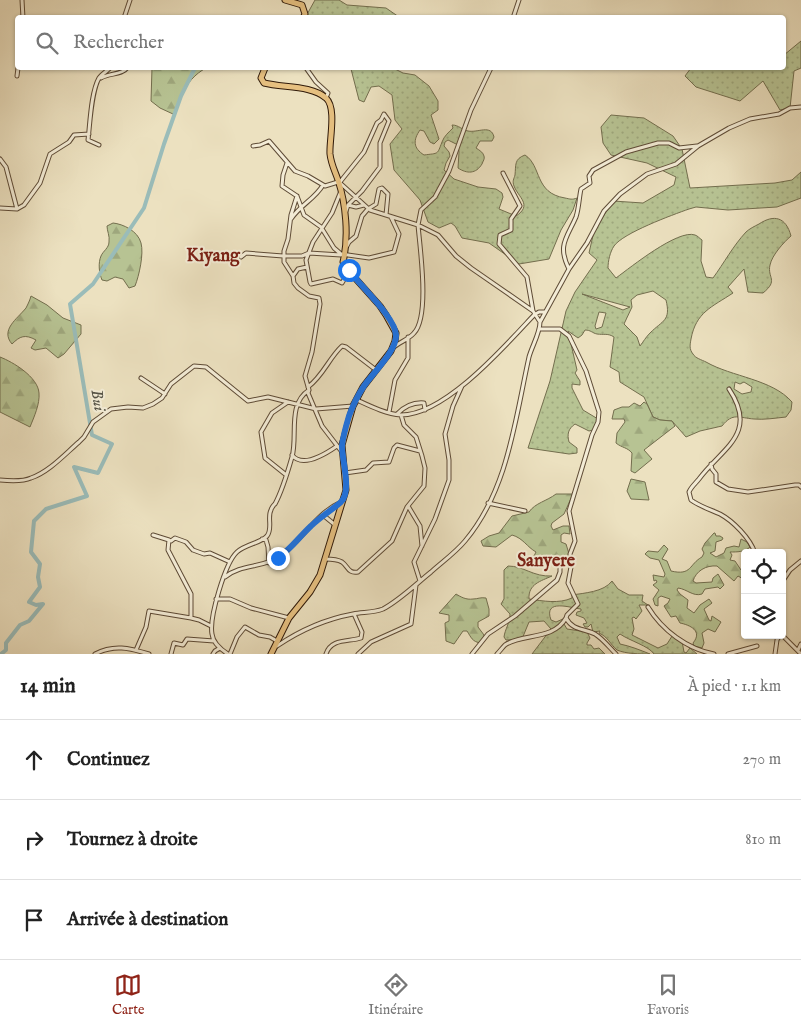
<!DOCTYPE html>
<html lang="fr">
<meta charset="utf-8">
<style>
:root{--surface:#fff;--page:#f6f6f6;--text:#222;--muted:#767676;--line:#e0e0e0;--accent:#8f2418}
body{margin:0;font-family:"IM FELL English",serif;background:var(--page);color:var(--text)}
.controls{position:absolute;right:15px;bottom:15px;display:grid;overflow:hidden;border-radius:5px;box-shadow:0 1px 4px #0004}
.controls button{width:45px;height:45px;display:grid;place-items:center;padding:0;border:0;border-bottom:1px solid var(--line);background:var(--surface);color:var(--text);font:25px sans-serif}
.stop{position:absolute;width:15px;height:15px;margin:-11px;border:4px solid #1a73e8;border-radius:50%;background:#fff}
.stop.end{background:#1a73e8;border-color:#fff;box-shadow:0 1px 5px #0008}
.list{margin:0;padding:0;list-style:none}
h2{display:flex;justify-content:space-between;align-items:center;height:65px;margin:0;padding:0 20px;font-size:21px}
h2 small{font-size:16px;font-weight:400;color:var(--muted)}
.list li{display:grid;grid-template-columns:32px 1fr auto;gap:15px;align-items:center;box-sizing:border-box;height:80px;padding:0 20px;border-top:1px solid var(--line)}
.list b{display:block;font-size:19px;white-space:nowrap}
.list em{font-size:16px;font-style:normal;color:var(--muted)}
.icon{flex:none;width:28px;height:28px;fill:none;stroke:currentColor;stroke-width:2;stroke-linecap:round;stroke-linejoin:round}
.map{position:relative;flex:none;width:801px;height:654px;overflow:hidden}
.search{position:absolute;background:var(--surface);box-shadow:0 1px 4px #0004;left:15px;right:15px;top:15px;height:55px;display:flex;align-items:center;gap:12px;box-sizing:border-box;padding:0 18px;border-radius:5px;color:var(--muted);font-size:19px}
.sheet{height:305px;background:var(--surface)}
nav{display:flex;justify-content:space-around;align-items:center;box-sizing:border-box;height:70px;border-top:1px solid var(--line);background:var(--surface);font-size:14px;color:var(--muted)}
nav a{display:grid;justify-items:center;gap:2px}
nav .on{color:var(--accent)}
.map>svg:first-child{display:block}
.grass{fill:url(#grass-dots);stroke:#736e4e;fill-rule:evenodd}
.forest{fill:url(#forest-firs);stroke:#736e4e}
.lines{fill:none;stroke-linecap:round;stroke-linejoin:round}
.river{stroke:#9abcb9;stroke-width:4}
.minor-casing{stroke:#5e4b36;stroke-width:5}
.major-casing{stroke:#2f1908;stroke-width:7}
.minor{stroke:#f3ecd6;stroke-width:3}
.major{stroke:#e6c080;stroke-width:5}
.route{stroke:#1a73e8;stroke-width:6}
.labels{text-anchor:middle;stroke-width:4;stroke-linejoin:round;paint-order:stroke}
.water-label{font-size:16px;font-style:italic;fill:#545246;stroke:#f3ecd6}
.quarter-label{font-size:18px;font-weight:bold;fill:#7a1f14;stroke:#f3ecd6}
</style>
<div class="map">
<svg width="801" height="654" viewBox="0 0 801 654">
<defs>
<pattern id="grass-dots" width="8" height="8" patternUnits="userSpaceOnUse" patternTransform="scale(1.25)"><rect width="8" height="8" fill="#b7c393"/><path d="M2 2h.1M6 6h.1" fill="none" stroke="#9ea77d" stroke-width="1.8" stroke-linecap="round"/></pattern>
<pattern id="forest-firs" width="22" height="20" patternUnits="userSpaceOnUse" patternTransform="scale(1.25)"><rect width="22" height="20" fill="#b7c393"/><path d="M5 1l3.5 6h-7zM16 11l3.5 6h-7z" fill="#9ea77d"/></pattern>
</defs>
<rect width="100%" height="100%" fill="#ece1c0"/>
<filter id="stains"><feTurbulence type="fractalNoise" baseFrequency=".004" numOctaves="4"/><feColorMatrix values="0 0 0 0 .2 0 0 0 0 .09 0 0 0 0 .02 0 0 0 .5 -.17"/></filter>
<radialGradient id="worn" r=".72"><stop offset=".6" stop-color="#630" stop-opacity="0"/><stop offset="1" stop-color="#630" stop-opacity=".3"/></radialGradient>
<!-- grass -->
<path class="grass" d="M315,0H339L347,5L386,8L399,17L305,18Z
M801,41V68L794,71L790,108L780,110L763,81L740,101L696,87L685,76L691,68H784V55Z
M349,68H393L403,73L415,75L429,86L438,101V110L431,115L439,139L434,144L430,142L424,131L420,130C413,140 413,148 424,155C439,153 437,155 442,142C444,136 449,132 453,128L452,125C459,125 462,130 468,131C478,133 491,124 494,137L492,141H480L476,148C479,150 483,152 484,156C485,159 483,161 482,164C476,174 467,174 458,168L459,152L458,145L448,140L445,142L444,146L449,152L450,156L446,163L444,170L454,179L478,187L496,189L502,193L503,197L499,209L516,216C533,205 518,197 514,186C512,181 514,179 515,175C516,165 514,159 525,155C542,166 534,193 565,198C570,199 572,200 577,198L573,210L561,230L549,259L519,264L489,243L462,238L455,226L451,223L439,228L428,222L420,200L394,170L390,144L402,129L395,120L392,95L379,86L371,87L364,102L359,100L351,69Z
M611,115L644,118L673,136L682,149L690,188L775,183L792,180L801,172V198L777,207L728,210L696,207L689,209C672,215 623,233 614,246C610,252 608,261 608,268L616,278C631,267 678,229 695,235C698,236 699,238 702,240L701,261L706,277L713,278C724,263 733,246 746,232C749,229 755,226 759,224C774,214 786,217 791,236C784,242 772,255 770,265C767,278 779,280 763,293L748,292L744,269L728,287L733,293C712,307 696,312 691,339C690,345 689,349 693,354C695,358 702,360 706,362C732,377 772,379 792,402L791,410L786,417C776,418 764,420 754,419C739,418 733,412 722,426L700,431L686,437L672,421L660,420L653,417L644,397L620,382L619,372L610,367L614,337C608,333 604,335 597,334C592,333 591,330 585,330L582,335L578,338L568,331L577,370L575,373L580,381V385L572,384V388L583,410L598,419L593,430L589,431L575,424C568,429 567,434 569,442L577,448V453L569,454L528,448L550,381L566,311L575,292L597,260L589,253L594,231L613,201L643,203L674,185L676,177L647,163L611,155L603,143L601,127ZM653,291L666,300C671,321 663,320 650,333C646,337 643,342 640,346L637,337L624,324L632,307L631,300L637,295ZM582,294L630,307L623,310ZM599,312L606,313L602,327L596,329L595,326ZM735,382L740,384L744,382L752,387L751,392L742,394L734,389Z
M508,566C524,566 533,577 552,576C541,581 528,584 529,599C543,601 559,604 572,598V595C584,593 604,592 612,581L618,589L629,595H643L642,601L648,605H639L642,611L636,619L634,617L632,618L634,629L632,635L658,648L667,644L674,633L682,641L684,652L686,653L690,648L697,654H654C649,646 630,641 620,634L617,637L620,644C630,646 640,650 650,654C640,654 626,654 617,650C610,644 608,637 599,633L600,631L593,632L591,624L588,627H585L583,624L587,623L584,618L576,615L577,612L581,611V609C571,608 543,598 551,620L556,622L563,619L565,622L564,624L567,629L587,632L590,638L587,643V645H591L594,649L599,648L605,654H532L551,629L544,621L529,622L522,639L506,640L504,637C505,629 510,623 510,614L501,604L504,599V570Z"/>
<!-- forest -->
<path class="forest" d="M152,68H206C195,74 187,83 182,95C179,102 179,108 173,114L160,108L151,101Z
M113,223C123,224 138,231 141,243C144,254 139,276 135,286L129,288L123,279L115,277L107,281L102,280C99,273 98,263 101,256C103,251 109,248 109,242C110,236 107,231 107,226Z
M31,296L47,305L63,318L81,325V334L64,354L58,358L46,348L35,350L31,348L36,340C25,334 20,336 12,344C0,330 17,319 26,308C28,304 30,300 31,296Z
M0,357C13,362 38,377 39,393C40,404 34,417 30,427L0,412Z
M644,402L647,404L653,417L660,420L672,421L675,426L644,450L652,459L635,473L631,471L632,453C627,447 622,448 616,443L617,433L625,422L624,419H612L614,410L622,407H629L634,403L640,406Z
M631,479L645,482L649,500L631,499L627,491Z
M556,494H573L564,514L552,523L551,526L553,530L563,526H569L570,534L564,533L561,535V542L566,544L570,557C557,560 546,563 533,558L536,552C527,547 523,538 512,535L496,547L483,546L481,541L489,536L499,533L512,516L529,512C535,503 547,501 556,494Z
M714,533H715L716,536H720L723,538L722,540L716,542L715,551L710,553L716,557L724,553L726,548L734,546L739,547L741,539L747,542L750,547C745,552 737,552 730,552L732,555L730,560L735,561L741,570L745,571V580L738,576L734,581L717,566C706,565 696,571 693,581L696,583L712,582L713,578L718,574L724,585L720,589L718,587L705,589L702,594C693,597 687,589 678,588L677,590L680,594L688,600L687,608L694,613L700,605L709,599L712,603L704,609L709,620L711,621L712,616L721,622L715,632L708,629L702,633L704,643L702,648L694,646L693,643C703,631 690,625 680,623L676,616L671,617L664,606L668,603L670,599L661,596L658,598V606L655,605L653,599L659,590L653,585L657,582L656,580L654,581L653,575L664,577L665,574L659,560L650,558L645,554L648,551L658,552L664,545L668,549L662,559L667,561L671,571C692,576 689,564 702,557L704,553L702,549L705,543Z
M456,594C461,597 466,600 473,599C478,599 480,597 486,598L489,609V616L478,622V627L484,635L483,641L481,643C472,642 471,637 467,631H463L454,644L446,641L445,623L449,621V615L439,613Z"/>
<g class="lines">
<!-- river -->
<path class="river" d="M1,654L6,650V643L20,625L29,621L43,604L36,605L29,602L40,587L38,577L40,564L31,552L34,521L46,509L87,496L74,467L98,473L112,444L92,435L70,304L93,284L144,208L164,144L181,96L195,68"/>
<defs>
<path id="minor" d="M22,0L23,18
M124,18L130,0
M513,18L519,0
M306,68L316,82L328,93L326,98
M17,76L18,68
M101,78C109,73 122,75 127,68
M99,145L88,140C90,124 91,92 99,78C102,74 107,71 110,68
M253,146L260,145L269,141L295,171L308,176L325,186L338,182
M0,159L6,167L17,209
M287,163L283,175L282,186L297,196L304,215L321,227L334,248L341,254L369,258L394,252L399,234L391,217
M503,173L520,206L511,219V230L500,235L499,244L527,277L533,311
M339,182L370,210L418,225L438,235L456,256L471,268L533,311L540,322
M340,182L364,152L377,123L381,120L384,114L389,121L380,143V167L362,191L348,205L346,211
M341,191L332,213L313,242L306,260L310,282L311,284L333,279L342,283L349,271
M297,196L291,215L288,239L284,251V262L293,276L294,283L298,288L309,296L319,298L320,304L312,352L305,376L309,390L308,393L322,426L342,452
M348,205L356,207L364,205
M0,208L17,209L24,205L40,183L50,154L69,142L74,135L89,134
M291,219C300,205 315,199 323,185
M347,246L349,242L356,236L362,216L368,209L376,204L379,189L382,188L388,194L386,215
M241,257L246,253L283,256H302L309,253L341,255
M569,269C557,245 567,238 576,217C579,208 579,198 581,189L590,183L589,176L593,170L626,152L658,143H669L679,148L697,146
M293,276L298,269L307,267
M540,329H560L569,336L586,371L599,412L598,422L592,435L569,511L575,541L570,554L571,567L568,583L578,604L567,615L566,618C573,631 584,628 595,634C602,638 610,648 616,654
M394,347C400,342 409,339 414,333C430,316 420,249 418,225L421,210L435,197L449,171L471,110L491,68
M141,378L165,394
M308,387C323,376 329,358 342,346L346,347L376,370
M729,389C759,434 722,448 699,479C695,484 691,487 689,492L691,500L694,502C702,507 711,510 720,514C733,521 750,538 755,553
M357,400C370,406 386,414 401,415C445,415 505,346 534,315L539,312H545
M389,412L395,380L408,358V337
M397,414C404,407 413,402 424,403L425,410
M292,455C303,469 327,453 337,446
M711,464L712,469L716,474V482L728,489L748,492L795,485H799L801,487
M345,473L366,470L373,463L389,462L394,448L397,445L420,451
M285,474L265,458L261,432L272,413L288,402
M0,480C10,481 22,482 31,478C49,472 65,454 79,442L84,437L93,422L111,409L128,407L143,408L153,404L162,398L171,384L194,366L206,367L248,401L268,397L316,409L353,406
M488,503L525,511
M408,506L420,526L422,546
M323,515L334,524
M153,535L169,540L168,550L191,594V618L199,620L211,626
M262,539L266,540L268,547L269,563
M169,540L171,541L175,538L186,542L193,550L204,554L210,553L230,562
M325,559C330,559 337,559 342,562C348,566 348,574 358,572L392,541L407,507L424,486L425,468L422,456L416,437L404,425L401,415
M225,577C241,564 263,568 279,557C301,542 316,513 341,502
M420,581L414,562L435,519L449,480V460L445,434L453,406L462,386
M782,582L790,570L801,561
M216,599H230L251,608L289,618
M648,607C662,630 687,649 714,654
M782,635L801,654
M277,646C299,631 326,619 353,614C363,612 373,613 383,609C400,600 416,584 431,572C442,562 455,553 465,541C508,490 515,420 529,357C532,346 540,333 540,322L569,269L587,243L604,211L620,194L647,174L676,164L698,146L729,128L750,119L779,114L790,108L801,107
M136,650L146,627L149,611L191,618
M798,650L801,644
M95,654C114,644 129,648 149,654
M171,654L174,643L183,645L187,639L214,641
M213,654L215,651L220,648
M228,654C220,649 213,643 212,634C209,618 225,563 237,552C246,544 261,543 267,536C273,529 267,517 271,510C271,509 274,504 275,504C282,491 288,471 292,457C298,436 287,404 309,390
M230,654L237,637L245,627L259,635L270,637L277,641
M326,654C331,638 349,642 361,638L362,632L354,614
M358,654L371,642L411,624L416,585
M472,654L488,634L515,616L557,580L560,572V560L569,559
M497,654C500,651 502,648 505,645C522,633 553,641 566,618
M728,654L757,646
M775,654L777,640L780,635"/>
<path id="major" d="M285,0L302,5L305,14L303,18
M265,68L261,78L264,83C283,88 311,85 326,98C337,108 329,141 330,154C331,164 335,171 338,180C346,204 349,237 343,262L347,269L380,306L386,315L396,333L395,341L391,351L363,387L353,406L342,445L346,490L320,575L310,592L289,618L271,654"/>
</defs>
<!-- minor casing -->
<use href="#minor" class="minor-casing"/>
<!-- major casing -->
<use href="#major" class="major-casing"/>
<!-- minor -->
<use href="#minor" class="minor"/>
<!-- major -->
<use href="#major" class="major"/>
</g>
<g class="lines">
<!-- route -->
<path class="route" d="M278,558C291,549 300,536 311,526C320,517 332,510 341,502C352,491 342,461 342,446C343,436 346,426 349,416C353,405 358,395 364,386C373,373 397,350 396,335C395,317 360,286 349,270"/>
</g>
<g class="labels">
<!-- water labels -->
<g class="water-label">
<text transform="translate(99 400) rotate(80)" y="6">Bui</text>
</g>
<!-- quarter labels -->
<g class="quarter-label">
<text x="213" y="261">Kiyang</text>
<text x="546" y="566">Sanyere</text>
</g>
</g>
<rect width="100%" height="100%" filter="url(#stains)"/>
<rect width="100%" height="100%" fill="url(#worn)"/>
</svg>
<div class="controls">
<button><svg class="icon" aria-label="locate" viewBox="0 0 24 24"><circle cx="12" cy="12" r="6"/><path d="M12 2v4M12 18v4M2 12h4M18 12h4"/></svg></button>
<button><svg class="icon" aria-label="layers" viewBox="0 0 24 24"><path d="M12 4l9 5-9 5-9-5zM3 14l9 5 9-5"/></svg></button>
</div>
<div class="stop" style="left:349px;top:270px"></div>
<div class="stop end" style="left:278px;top:558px"></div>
<div class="search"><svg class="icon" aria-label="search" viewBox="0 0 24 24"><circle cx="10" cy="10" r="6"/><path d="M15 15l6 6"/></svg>Rechercher</div>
</div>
<section class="sheet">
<h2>14 min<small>À pied · 1.1 km</small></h2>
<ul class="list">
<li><svg class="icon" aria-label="ahead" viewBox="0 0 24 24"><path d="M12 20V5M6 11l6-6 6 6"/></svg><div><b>Continuez</b></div><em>270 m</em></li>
<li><svg class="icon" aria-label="right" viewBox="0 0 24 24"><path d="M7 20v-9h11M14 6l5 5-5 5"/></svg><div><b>Tournez à droite</b></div><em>810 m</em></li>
<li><svg class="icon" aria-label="arrive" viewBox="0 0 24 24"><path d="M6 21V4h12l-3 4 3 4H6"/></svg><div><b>Arrivée à destination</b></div></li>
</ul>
</section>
<nav>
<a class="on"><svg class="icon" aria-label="map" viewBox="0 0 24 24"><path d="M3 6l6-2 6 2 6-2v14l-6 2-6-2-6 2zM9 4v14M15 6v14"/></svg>Carte</a>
<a><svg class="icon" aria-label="directions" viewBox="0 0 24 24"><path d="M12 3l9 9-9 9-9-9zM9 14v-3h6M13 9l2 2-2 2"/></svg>Itinéraire</a>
<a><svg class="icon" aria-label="saved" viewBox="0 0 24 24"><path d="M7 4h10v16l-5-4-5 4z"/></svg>Favoris</a>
</nav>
